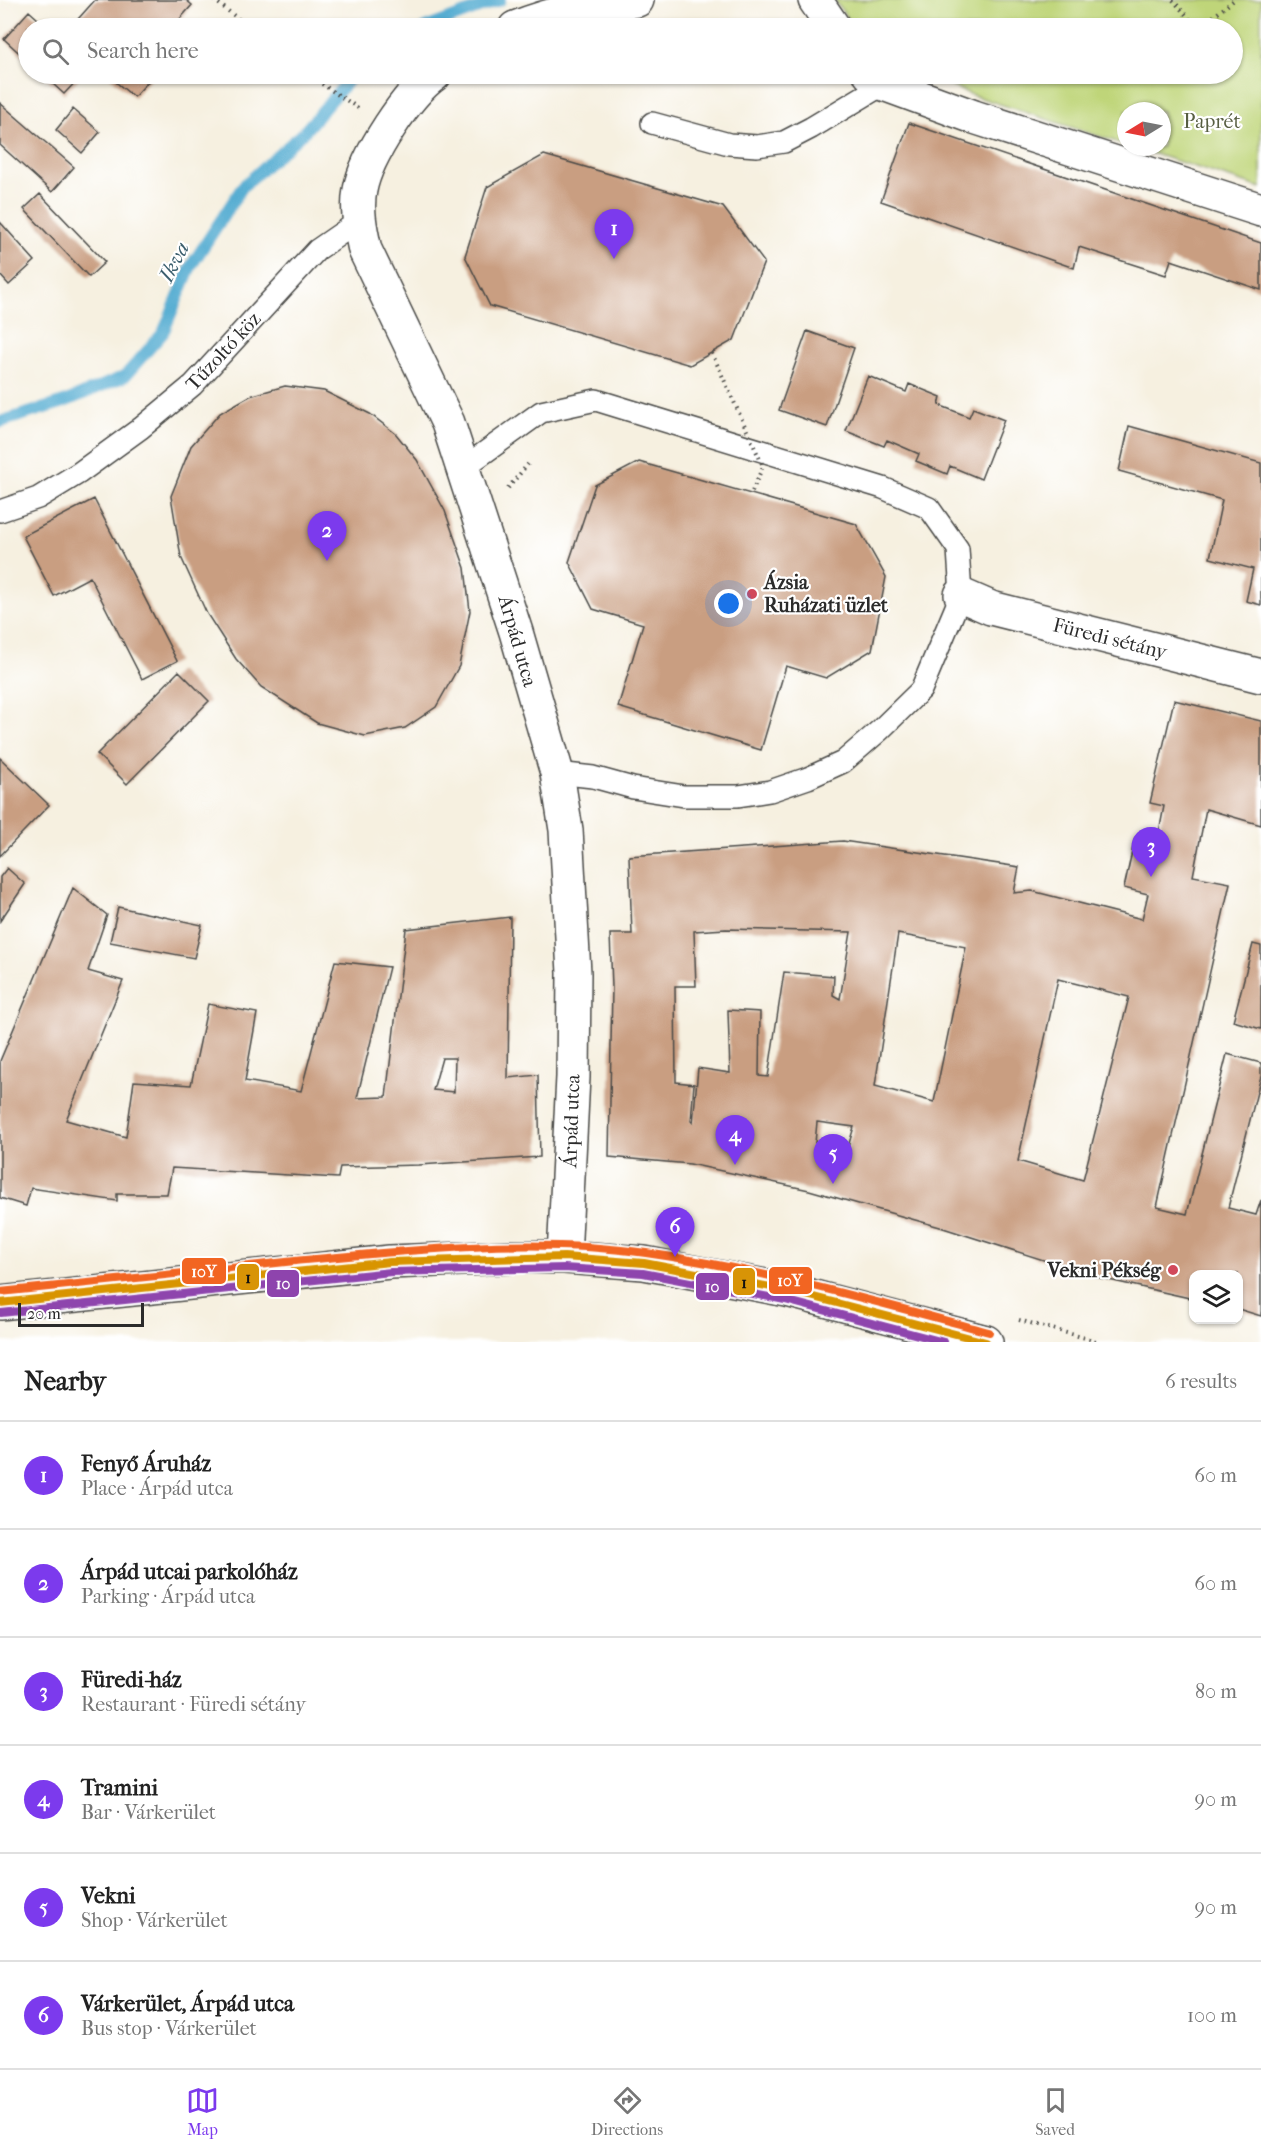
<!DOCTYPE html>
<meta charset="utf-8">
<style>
:root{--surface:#fff;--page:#f6f6f6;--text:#222;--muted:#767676;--line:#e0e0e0;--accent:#7c3aed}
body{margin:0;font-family:"IM FELL French Canon",serif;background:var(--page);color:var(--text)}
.controls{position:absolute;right:18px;bottom:18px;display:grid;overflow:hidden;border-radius:12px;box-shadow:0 2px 4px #0004}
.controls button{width:54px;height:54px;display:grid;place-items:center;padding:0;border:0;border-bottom:2px solid var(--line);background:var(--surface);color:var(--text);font:30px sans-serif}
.compass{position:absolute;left:1117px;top:102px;width:54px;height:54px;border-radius:50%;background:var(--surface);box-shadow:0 2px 4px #0004;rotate:260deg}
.scale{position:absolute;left:18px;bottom:15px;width:126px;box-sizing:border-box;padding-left:6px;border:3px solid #2b2b2b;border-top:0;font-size:16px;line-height:21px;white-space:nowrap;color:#2b2b2b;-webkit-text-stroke:4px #fff;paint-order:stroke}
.you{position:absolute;left:729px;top:604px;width:21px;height:21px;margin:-15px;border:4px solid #fff;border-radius:50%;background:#1a73e8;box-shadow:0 0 0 9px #1a73e833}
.badge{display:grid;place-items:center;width:39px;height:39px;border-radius:50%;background:var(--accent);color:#fff;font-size:20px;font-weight:700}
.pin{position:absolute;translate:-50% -50px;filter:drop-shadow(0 2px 3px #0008)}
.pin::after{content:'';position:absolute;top:32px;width:21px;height:18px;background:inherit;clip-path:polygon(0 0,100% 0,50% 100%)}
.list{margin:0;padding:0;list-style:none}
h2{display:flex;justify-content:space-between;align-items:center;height:78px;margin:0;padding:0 24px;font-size:26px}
h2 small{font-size:20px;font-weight:400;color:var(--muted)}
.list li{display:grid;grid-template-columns:39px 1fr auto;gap:18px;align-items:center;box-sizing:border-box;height:108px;padding:0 24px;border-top:2px solid var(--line)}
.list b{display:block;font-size:22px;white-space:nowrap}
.list p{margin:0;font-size:20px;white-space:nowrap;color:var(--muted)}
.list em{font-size:20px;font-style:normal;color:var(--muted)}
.icon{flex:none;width:33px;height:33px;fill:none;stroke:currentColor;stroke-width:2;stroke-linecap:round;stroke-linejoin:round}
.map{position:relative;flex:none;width:1261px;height:1342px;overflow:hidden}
.search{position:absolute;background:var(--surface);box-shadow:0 2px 4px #0004;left:18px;right:18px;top:18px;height:66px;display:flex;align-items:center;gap:15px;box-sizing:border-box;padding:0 21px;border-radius:33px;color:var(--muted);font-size:22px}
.sheet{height:726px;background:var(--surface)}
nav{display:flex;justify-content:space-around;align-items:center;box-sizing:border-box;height:84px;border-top:2px solid var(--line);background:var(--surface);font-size:16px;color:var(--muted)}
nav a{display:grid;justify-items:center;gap:3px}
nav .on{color:var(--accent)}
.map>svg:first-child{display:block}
.green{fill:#bfd579;stroke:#758052;stroke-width:1.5}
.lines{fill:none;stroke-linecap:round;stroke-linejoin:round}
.stream{stroke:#56add2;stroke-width:12}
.building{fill:#c99e81;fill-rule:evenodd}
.service-casing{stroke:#494946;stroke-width:24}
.pedestrian-casing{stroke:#494946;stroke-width:36}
.minor-casing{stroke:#494946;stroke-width:36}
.tertiary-casing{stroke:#494946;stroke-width:36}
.path{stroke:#494946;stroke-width:4;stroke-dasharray:1.5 4.5;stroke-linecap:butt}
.service{stroke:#fff;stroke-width:21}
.pedestrian{stroke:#fff;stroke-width:33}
.minor{stroke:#fff;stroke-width:33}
.tertiary{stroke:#fff;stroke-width:33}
.path-bridge{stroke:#494946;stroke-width:4;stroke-dasharray:1.5 4.5;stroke-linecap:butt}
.bus-1-casing{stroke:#fff;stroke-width:12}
.bus-2-casing{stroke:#fff;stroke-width:12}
.bus-3-casing{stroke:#fff;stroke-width:12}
.bus-1{stroke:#d89406;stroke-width:8}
.bus-2{stroke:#8e44ad;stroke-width:8}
.bus-3{stroke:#f26522;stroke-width:8}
.poi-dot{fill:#d1495b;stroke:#fff;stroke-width:2}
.labels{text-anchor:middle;stroke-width:4.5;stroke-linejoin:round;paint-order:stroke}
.park-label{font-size:20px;fill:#575e42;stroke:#fff}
.street-label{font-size:20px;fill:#2b2b2b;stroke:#fff}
.poi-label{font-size:20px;font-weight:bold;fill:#2b2b2b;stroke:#fff;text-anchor:start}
.water-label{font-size:21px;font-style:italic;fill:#3c5f6e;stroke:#fff}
.line-badge{stroke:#fff;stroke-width:2}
.badge-label{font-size:16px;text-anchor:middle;font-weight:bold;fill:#fff}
.pale-badge-label{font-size:16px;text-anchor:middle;font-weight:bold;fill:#111}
</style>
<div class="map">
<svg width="1261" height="1342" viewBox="0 0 1261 1342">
<rect width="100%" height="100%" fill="#fff"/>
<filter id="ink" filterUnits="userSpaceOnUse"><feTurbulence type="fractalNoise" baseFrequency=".0167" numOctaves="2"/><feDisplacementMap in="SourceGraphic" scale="12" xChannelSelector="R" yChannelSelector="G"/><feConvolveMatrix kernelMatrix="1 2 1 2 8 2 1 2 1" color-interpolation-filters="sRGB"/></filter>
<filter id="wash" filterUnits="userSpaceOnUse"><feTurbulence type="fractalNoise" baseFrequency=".008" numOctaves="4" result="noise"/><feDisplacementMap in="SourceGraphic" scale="24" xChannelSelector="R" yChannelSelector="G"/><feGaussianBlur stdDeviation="1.35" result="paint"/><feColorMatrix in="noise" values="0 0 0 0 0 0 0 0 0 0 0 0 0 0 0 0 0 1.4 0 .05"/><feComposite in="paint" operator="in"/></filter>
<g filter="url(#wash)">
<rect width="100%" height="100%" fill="#f6f0e0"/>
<!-- green -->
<path class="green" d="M834,0H1261V188L1133,147H1162V111H1126V145L972,95L924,74H1232V28H859L850,21Z"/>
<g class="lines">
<!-- stream -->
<path class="stream" d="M425,28L500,0
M0,422L64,402L125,376L163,333L191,266L243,186L303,133L354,74"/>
</g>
<g id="blocks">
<!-- building -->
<path class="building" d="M95,0H186L192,5L172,28H70Z
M29,11L48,28H28V61L4,39Z
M42,74H83L64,94Z
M106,74H155L134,97Z
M0,103L74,167L52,192L0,145Z
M73,109L100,132L82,153L56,130Z
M909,123L1261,243V290L1171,260L1166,275L1079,247L1074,268L881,201Z
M544,155L723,207L764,262L734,340L690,365L490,306L465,256L487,187Z
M40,194L105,262L89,277L24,209Z
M0,222L35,261L9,285L0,275Z
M807,331L854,348L827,427L779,410Z
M868,376L906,392L909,384L941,397L939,405L969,417L973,408L1004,420L981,479L950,466L947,474L916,461L919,454L887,440L884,446L846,431Z
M285,386L324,391L370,414L396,434L417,460L445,511L465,568L470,611L459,666L436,707L405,728L365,736L317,723L261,687L236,659L207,614L181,557L171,496L191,446L220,413L250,396Z
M1129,426L1261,463V605L1246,601L1253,569L1210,558L1222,500L1119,471Z
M639,462L856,524L886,577L872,650L826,678L786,666L761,750L618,707L643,624L593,609L569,562L595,485Z
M94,499L177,661L142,679L90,577L54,596L23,536Z
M179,671L209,701L127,784L97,754Z
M1174,700L1261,721V825L1206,809L1193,876L1230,883L1157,1207L1187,1214L1227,1054L1261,1063V1076L1228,1208L1256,1215L1261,1200V1316L1238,1309V1274H1194V1299L1100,1278L940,1227L809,1190L690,1164L609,1157L612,987L610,934H632L629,856L843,841L1019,867L1014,893L1032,891L1142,919L1148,894L1124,888L1135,838L1157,843L1164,806L1150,803ZM726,929L851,932L840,999L833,995L834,976L784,972L768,1077L759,1076L760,1012L728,1010L730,1073L698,1068L693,1123L691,1121L694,1084L676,1082L675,986H696L694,931ZM898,934L966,947L934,1102L875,1086ZM1058,979L1129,997L1083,1180L1018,1161ZM817,1122L854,1127L847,1150L815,1143Z
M0,758L49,805L0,856Z
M7,868L25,884L0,921V877Z
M73,888L107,915L88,971L123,981L66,1120L126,1137L134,1081L191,1085L208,1004L257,1013L245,1081L301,1091L335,961L389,967L357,1098L386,1097L406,929L510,917L508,1078L538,1075L540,1157L419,1165L340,1167L338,1178L172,1168L167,1194H117V1201L31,1188L26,1206L0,1198V1061ZM442,1058H455L454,1092L433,1090Z
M118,907L202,925L194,958L110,942Z
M1253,944L1261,946V1029L1233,1021Z"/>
</g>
</g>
<g filter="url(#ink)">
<use href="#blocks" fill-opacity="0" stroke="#494946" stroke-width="1.5"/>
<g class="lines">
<defs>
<path id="service" d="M652,123L729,144L757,146L784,142L811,128L884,84
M463,468L541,412L596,400L883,488L929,508L958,549L961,595L921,690L880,730L843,762L808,778L770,791L738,796H684L633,788L593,777L557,773
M0,511L38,498L79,473L141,428L193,385L317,250L359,221"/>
<path id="pedestrian" d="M961,595L991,608L1261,676"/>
<path id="minor" d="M815,0L834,28
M515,28C554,12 595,5 637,0
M435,74C408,93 366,156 360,190C356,210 361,231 365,250L448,423L516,632L557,773L566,830L574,973L573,1077L564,1257
M870,74L884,84L974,117L1261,210"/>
<path id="tertiary" d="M0,1303L390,1262L512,1257H564L644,1263L787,1290L986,1342"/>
</defs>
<!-- service casing -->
<use href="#service" class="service-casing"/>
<!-- pedestrian casing -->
<use href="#pedestrian" class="pedestrian-casing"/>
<!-- minor casing -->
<use href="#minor" class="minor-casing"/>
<!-- tertiary casing -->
<use href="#tertiary" class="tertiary-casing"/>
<!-- path -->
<path class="path" d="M214,0L250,28
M1173,0L1197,28
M1199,28L1234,0
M307,74L358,108
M508,488L528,464
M1019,1320L1100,1342"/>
<!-- service -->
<use href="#service" class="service"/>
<!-- pedestrian -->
<use href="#pedestrian" class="pedestrian"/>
<!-- minor -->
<use href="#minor" class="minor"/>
<!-- tertiary -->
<use href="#tertiary" class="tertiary"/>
<!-- path-bridge -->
<path class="path-bridge" d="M712,353L763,466L751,494"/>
<defs>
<path id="bus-1" d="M0,1303L390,1262L564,1257L644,1263L787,1290L986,1342"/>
<path id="bus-2" d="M1,1313L391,1272L564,1268L643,1273L785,1300L944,1342"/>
<path id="bus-3" d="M0,1292C98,1282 197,1272 295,1261C408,1250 533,1237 646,1253C762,1269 876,1302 989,1332"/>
</defs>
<!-- bus-1 casing -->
<use href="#bus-1" class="bus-1-casing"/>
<!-- bus-2 casing -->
<use href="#bus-2" class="bus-2-casing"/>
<!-- bus-3 casing -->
<use href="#bus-3" class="bus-3-casing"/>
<!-- bus-1 -->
<use href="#bus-1" class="bus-1"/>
<!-- bus-2 -->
<use href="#bus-2" class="bus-2"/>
<!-- bus-3 -->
<use href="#bus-3" class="bus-3"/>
</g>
</g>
<!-- markers -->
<g class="poi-dot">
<circle cx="752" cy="594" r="6"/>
<circle cx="1173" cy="1270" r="6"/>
</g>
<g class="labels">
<!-- park labels -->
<g class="park-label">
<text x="1212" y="128">Paprét</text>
</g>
<!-- street labels -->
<g class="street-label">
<text transform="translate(223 351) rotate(-47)" y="7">Tűzoltó köz</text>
<text transform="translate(1110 638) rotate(14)" y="7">Füredi sétány</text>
<text transform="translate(518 641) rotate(74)" y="7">Árpád utca</text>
<text transform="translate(571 1121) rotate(-88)" y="7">Árpád utca</text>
</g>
<!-- poi labels -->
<g class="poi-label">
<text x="764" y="589">Ázsia<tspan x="764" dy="23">Ruházati üzlet</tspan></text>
<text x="1161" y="1277" text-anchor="end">Vekni Pékség</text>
</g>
<!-- water labels -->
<g class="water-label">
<text transform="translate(174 262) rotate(-63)" y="7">Ikva</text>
</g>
</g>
<g class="line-badge">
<rect x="181" y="1257" width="46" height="28" rx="6" fill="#f26522"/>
<rect x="236" y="1263" width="24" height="28" rx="6" fill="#d89406"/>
<rect x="768" y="1266" width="45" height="29" rx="6" fill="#f26522"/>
<rect x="732" y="1267" width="24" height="29" rx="6" fill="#d89406"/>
<rect x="266" y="1269" width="34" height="29" rx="6" fill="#8e44ad"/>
<rect x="695" y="1272" width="35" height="29" rx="6" fill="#8e44ad"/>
</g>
<g class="badge-label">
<text x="204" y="1277">10Y</text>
<text x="790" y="1286">10Y</text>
<text x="283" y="1289">10</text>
<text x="712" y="1292">10</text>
</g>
<g class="pale-badge-label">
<text x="248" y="1283">1</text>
<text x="744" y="1288">1</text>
</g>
</svg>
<div class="controls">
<button><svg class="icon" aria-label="layers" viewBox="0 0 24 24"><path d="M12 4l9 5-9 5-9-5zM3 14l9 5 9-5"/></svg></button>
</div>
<svg class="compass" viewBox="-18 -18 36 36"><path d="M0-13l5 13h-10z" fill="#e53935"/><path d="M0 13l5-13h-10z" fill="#767676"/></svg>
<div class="scale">20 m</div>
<div class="you"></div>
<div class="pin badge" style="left:614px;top:259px">1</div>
<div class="pin badge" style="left:327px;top:561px">2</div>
<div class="pin badge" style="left:1151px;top:877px">3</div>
<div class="pin badge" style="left:735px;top:1165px">4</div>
<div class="pin badge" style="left:833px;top:1184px">5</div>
<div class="pin badge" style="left:675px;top:1257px">6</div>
<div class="search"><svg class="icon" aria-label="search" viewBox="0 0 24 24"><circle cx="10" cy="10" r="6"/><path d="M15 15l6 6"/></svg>Search here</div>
</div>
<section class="sheet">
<h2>Nearby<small>6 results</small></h2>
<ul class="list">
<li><span class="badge">1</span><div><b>Fenyő Áruház</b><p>Place · Árpád utca</p></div><em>60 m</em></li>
<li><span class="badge">2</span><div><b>Árpád utcai parkolóház</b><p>Parking · Árpád utca</p></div><em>60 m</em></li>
<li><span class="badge">3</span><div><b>Füredi-ház</b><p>Restaurant · Füredi sétány</p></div><em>80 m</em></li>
<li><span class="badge">4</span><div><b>Tramini</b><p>Bar · Várkerület</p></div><em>90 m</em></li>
<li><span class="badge">5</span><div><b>Vekni</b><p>Shop · Várkerület</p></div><em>90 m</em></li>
<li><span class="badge">6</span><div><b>Várkerület, Árpád utca</b><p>Bus stop · Várkerület</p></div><em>100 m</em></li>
</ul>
</section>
<nav>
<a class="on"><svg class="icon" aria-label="map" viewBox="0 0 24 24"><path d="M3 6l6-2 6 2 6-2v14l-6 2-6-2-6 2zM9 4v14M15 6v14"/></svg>Map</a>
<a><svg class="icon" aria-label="directions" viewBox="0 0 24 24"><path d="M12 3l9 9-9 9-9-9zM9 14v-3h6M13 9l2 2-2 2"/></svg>Directions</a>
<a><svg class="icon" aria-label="saved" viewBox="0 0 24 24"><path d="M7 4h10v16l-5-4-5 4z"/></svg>Saved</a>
</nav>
